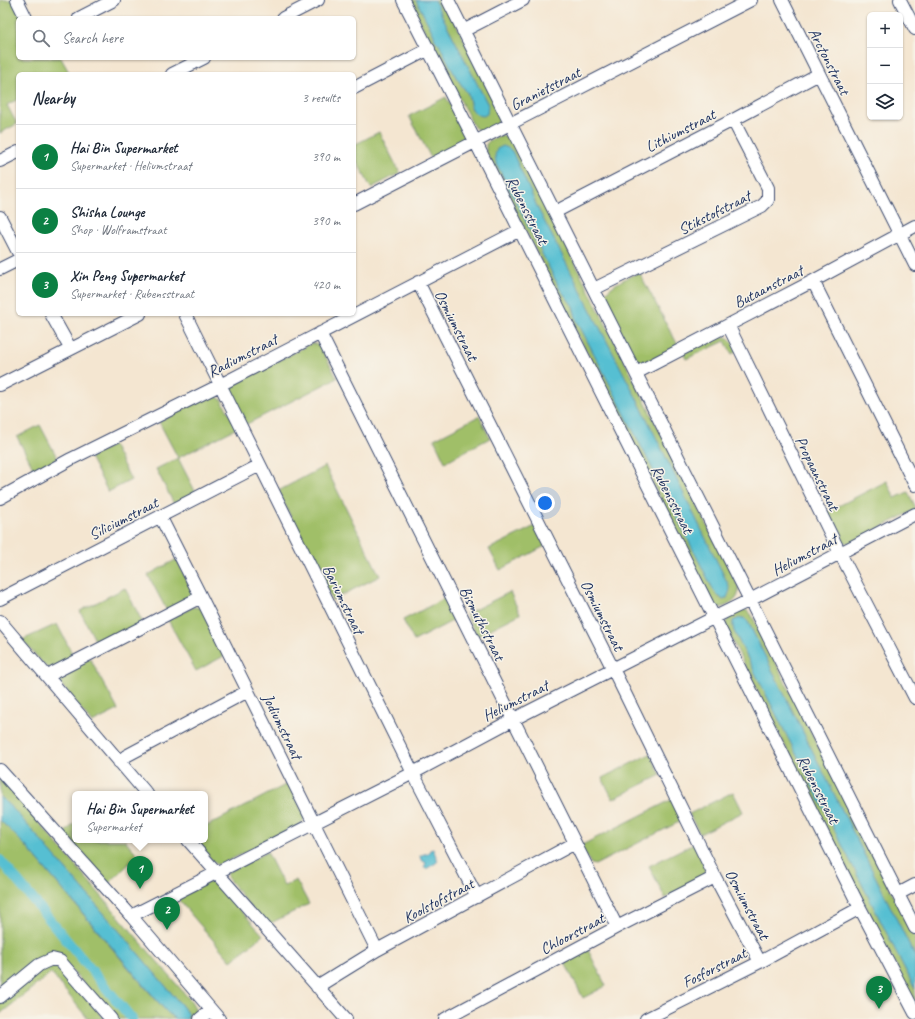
<!DOCTYPE html>
<meta charset="utf-8">
<style>
:root{--surface:#fff;--page:#f2f2f3;--text:#1f2937;--muted:#747a83;--line:#e0e1e3;--accent:#0b8043}
body{margin:0;font-family:Caveat,sans-serif;background:var(--page);color:var(--text)}
.controls{position:absolute;right:12px;top:12px;display:grid;overflow:hidden;border-radius:6px;box-shadow:0 1px 3px #0004}
.controls button{width:36px;height:36px;display:grid;place-items:center;padding:0;border:0;border-bottom:1px solid var(--line);background:var(--surface);color:var(--text);font:20px sans-serif}
.you{position:absolute;left:545px;top:503px;width:14px;height:14px;margin:-10px;border:3px solid #fff;border-radius:50%;background:#1a73e8;box-shadow:0 0 0 6px #1a73e833}
.badge{display:grid;place-items:center;width:26px;height:26px;border-radius:50%;background:var(--accent);color:#fff;font-size:13px;font-weight:700}
.pin{position:absolute;translate:-50% -33px;filter:drop-shadow(0 1px 2px #0008)}
.pin::after{content:'';position:absolute;top:21px;width:14px;height:12px;background:inherit;clip-path:polygon(0 0,100% 0,50% 100%)}
.popup{position:absolute;left:72px;top:791px;width:136px;height:52px;box-sizing:border-box;display:grid;place-content:center;border-radius:6px;background:var(--surface);filter:drop-shadow(0 1px 3px #0005);font-size:13px;white-space:nowrap;color:var(--muted)}
.popup b{font-size:15px;color:var(--text)}
.popup::after{content:'';position:absolute;left:50%;top:100%;margin-left:-8px;border:8px solid transparent;border-top-color:var(--surface)}
.list{margin:0;padding:0;list-style:none}
h2{display:flex;justify-content:space-between;align-items:center;height:52px;margin:0;padding:0 16px;font-size:17px}
h2 small{font-size:13px;font-weight:400;color:var(--muted)}
.list li{display:grid;grid-template-columns:26px 1fr auto;gap:12px;align-items:center;box-sizing:border-box;height:64px;padding:0 16px;border-top:1px solid var(--line)}
.list b{display:block;font-size:15px;white-space:nowrap}
.list p{margin:0;font-size:13px;white-space:nowrap;color:var(--muted)}
.list em{font-size:13px;font-style:normal;color:var(--muted)}
.icon{flex:none;width:22px;height:22px;fill:none;stroke:currentColor;stroke-width:2;stroke-linecap:round;stroke-linejoin:round}
.map{position:relative;flex:none;width:915px;height:1019px;overflow:hidden}
.search{position:absolute;background:var(--surface);box-shadow:0 1px 3px #0004;left:16px;top:16px;width:340px;height:44px;display:flex;align-items:center;gap:10px;box-sizing:border-box;padding:0 14px;border-radius:6px;color:var(--muted);font-size:15px}
.panel{position:absolute;background:var(--surface);box-shadow:0 1px 3px #0004;left:16px;top:72px;width:340px;height:244px;border-radius:6px}
.map>svg:first-child{display:block}
.green{fill:#a0bf68;stroke:#5e7763;fill-rule:evenodd}
.water{fill:#56bfd2;stroke:#387798}
.lines{fill:none;stroke-linecap:round;stroke-linejoin:round}
.canal{stroke:#56bfd2;stroke-width:10}
.minor-casing{stroke:#3c4a6f;stroke-width:14}
.minor{stroke:#fff;stroke-width:12}
.labels{text-anchor:middle;stroke-width:3;stroke-linejoin:round;paint-order:stroke}
.street-label{font-size:16px;fill:#1b2f5e;stroke:#f7f3e8}
</style>
<div class="map">
<svg width="915" height="1019" viewBox="0 0 915 1019">
<rect width="100%" height="100%" fill="#f7f3e8"/>
<filter id="ink" filterUnits="userSpaceOnUse"><feTurbulence type="fractalNoise" baseFrequency=".025" numOctaves="2"/><feDisplacementMap in="SourceGraphic" scale="8" xChannelSelector="R" yChannelSelector="G"/><feConvolveMatrix kernelMatrix="1 2 1 2 8 2 1 2 1" color-interpolation-filters="sRGB"/></filter>
<filter id="wash" filterUnits="userSpaceOnUse"><feTurbulence type="fractalNoise" baseFrequency=".012" numOctaves="4" result="noise"/><feDisplacementMap in="SourceGraphic" scale="16" xChannelSelector="R" yChannelSelector="G"/><feGaussianBlur stdDeviation="0.9" result="paint"/><feColorMatrix in="noise" values="0 0 0 0 0 0 0 0 0 0 0 0 0 0 0 0 0 1.4 0 .05"/><feComposite in="paint" operator="in"/></filter>
<g filter="url(#wash)">
<rect width="100%" height="100%" fill="#f4e6d1"/>
<!-- green -->
<path class="green" d="M0,0H13L23,18H18V58H61L70,74H18V99L7,105L17,124L0,133Z
M409,0H416L434,35L435,40L439,44L456,77L468,94L471,108L474,112L478,115L488,105L434,0H444L500,111C500,127 494,126 481,132L474,127Z
M446,97L464,131C465,137 464,140 459,144L431,158L409,116Z
M379,132L400,173L371,188L354,156V145Z
M501,135L510,137L513,140L739,588C739,601 730,605 719,608L712,601L486,152V144L489,141ZM512,151L539,211L641,407L728,584L727,598L723,600L718,596L714,591C668,501 624,410 577,321L573,306L560,289L496,163Z
M639,272L679,347L640,365L636,362L603,297C610,284 626,279 639,272Z
M718,336C731,336 732,341 737,351L732,354L725,341L686,359L683,353Z
M312,343L320,346L337,378L245,425L229,393L231,386Z
M212,394L222,400L237,428L178,458L196,493L174,504L156,469L178,458L159,422Z
M479,416L490,438L445,462L434,439Z
M40,425L58,459L35,471L17,437Z
M113,445L131,480L108,492L90,457Z
M325,466L380,576L332,600L278,491Z
M887,481L895,498L908,492L915,506V510L850,543L841,542L825,513Z
M535,526L545,546L500,570L489,549Z
M177,559L192,592L190,597L167,611L148,575Z
M125,588L143,623L98,646L80,611Z
M510,592L520,614L477,636L466,614Z
M447,597L458,618L414,641L403,620Z
M193,607L202,608L226,655L196,671L168,620Z
M744,610L748,611L751,614L915,938V956L748,622L744,618H740L733,621V626L734,631L915,989V1004L726,628C725,617 734,611 744,610Z
M57,624L74,657L54,668H47L22,640Z
M90,658L118,710L92,723L60,683L59,677L62,673Z
M650,754L661,775L613,799L602,778Z
M0,777L191,1001C195,1007 197,1012 194,1019H187L188,1015L183,1007L126,939L16,812L0,797Z
M289,783L304,814V820L300,825L222,864H216L192,840H205V827Z
M733,792L743,812L700,834L689,814Z
M673,799L683,820L595,865L591,864L580,846Z
M0,820L25,845L142,984L166,1011L175,1019H116L61,959L0,993Z
M75,823V840H125L138,855L106,886L62,835Z
M694,843C699,854 709,867 703,878L665,898L649,866Z
M267,852L284,886L296,880L309,904L265,926L227,877L228,872Z
M208,882L213,883L218,885L263,935L231,961L177,898Z
M587,948L606,986L583,998L564,961Z
M55,964L105,1019H88L51,973L0,1014V1001L44,965Z"/>
<!-- water -->
<path class="water" d="M416,0H434L488,105L487,114L483,116L478,115L474,112L471,107L468,94L456,77L439,44L435,40L434,35Z
M503,146L508,148L512,151L539,211L641,407L728,584L730,590L727,598L723,600L714,591C668,501 624,410 577,321L573,306L560,289L496,163L495,156L497,149Z
M740,618H744L748,622L915,956V989L734,631L733,626V621Z
M0,797L16,812L126,939L183,1007L188,1015L187,1019H175L166,1011L25,845L0,820Z
M433,849L438,861L436,863L426,869L424,866L426,864L425,862L421,860L420,856L424,854H428L430,850Z"/>
<g class="lines">
<!-- canal -->
<path class="canal" d="M0,860L132,1019"/>
</g>
</g>
<g filter="url(#ink)">
<g class="lines">
<defs>
<path id="minor" d="M17,0L26,18
M403,0L475,141L860,908L915,1013
M448,0L915,928
M782,0L915,265
M900,0L915,29
M79,18L114,0
M283,18L318,0
M463,31L523,0
M172,74L204,58
M354,88L429,49
M0,161L18,152
M354,204L751,0
M555,212L733,120L819,74
M0,217L18,252
M0,269L18,260
M813,281L915,485
M418,282L613,669L715,877L760,962
M594,289L762,206L768,200V188L733,120
M51,314L70,348
M185,314L413,773L477,897
M728,325L840,553L915,698
M320,333L617,927
M636,373L813,281L915,226
M0,385L140,314
M0,498L71,459L220,385L520,230
M160,516L201,597L377,950
M0,599L260,465
M0,621L147,794
M48,677L55,672L201,597
M119,762L126,756L248,691
M0,770L132,917L219,1019
M188,840L346,1019
M898,894L915,885
M132,917L137,913L413,773L514,719L715,617L750,600L915,514
M317,987L377,950L575,843
M0,997L39,965L52,959L60,961L66,968L111,1019
M200,1019L211,1010
M445,1019L617,927L715,877
M646,1019L760,962L860,908"/>
</defs>
<!-- minor casing -->
<use href="#minor" class="minor-casing"/>
<!-- minor -->
<use href="#minor" class="minor"/>
</g>
</g>
<g class="labels">
<!-- street labels -->
<g class="street-label">
<text transform="translate(830 61) rotate(63)" y="6">Arctonstraat</text>
<text transform="translate(545 88) rotate(-27)" y="6">Granietstraat</text>
<text transform="translate(680 130) rotate(-27)" y="6">Lithiumstraat</text>
<text transform="translate(528 210) rotate(63)" y="6">Rubensstraat</text>
<text transform="translate(714 212) rotate(-27)" y="6">Stikstofstraat</text>
<text transform="translate(768 286) rotate(-27)" y="6">Butaanstraat</text>
<text transform="translate(457 325) rotate(63)" y="6">Osmiumstraat</text>
<text transform="translate(242 355) rotate(-27)" y="6">Radiumstraat</text>
<text transform="translate(818 473) rotate(64)" y="6">Propaanstraat</text>
<text transform="translate(673 499) rotate(63)" y="6">Rubensstraat</text>
<text transform="translate(123 518) rotate(-27)" y="6">Siliciumstraat</text>
<text transform="translate(804 554) rotate(-28)" y="6">Heliumstraat</text>
<text transform="translate(344 599) rotate(64)" y="6">Bariumstraat</text>
<text transform="translate(603 615) rotate(63)" y="6">Osmiumstraat</text>
<text transform="translate(483 623) rotate(63)" y="6">Bismuthstraat</text>
<text transform="translate(515 700) rotate(-27)" y="6">Heliumstraat</text>
<text transform="translate(283 726) rotate(64)" y="6">Jodiumstraat</text>
<text transform="translate(819 789) rotate(63)" y="6">Rubensstraat</text>
<text transform="translate(438 900) rotate(-28)" y="6">Koolstofstraat</text>
<text transform="translate(748 904) rotate(62)" y="6">Osmiumstraat</text>
<text transform="translate(572 933) rotate(-28)" y="6">Chloorstraat</text>
<text transform="translate(714 967) rotate(-27)" y="6">Fosforstraat</text>
</g>
</g>
</svg>
<div class="controls">
<button>+</button>
<button>−</button>
<button><svg class="icon" aria-label="layers" viewBox="0 0 24 24"><path d="M12 4l9 5-9 5-9-5zM3 14l9 5 9-5"/></svg></button>
</div>
<div class="you"></div>
<div class="pin badge" style="left:140px;top:889px">1</div>
<div class="popup"><b>Hai Bin Supermarket</b>Supermarket</div>
<div class="pin badge" style="left:167px;top:930px">2</div>
<div class="pin badge" style="left:879px;top:1009px">3</div>
<div class="search"><svg class="icon" aria-label="search" viewBox="0 0 24 24"><circle cx="10" cy="10" r="6"/><path d="M15 15l6 6"/></svg>Search here</div>
<section class="panel">
<h2>Nearby<small>3 results</small></h2>
<ul class="list">
<li><span class="badge">1</span><div><b>Hai Bin Supermarket</b><p>Supermarket · Heliumstraat</p></div><em>390 m</em></li>
<li><span class="badge">2</span><div><b>Shisha Lounge</b><p>Shop · Wolframstraat</p></div><em>390 m</em></li>
<li><span class="badge">3</span><div><b>Xin Peng Supermarket</b><p>Supermarket · Rubensstraat</p></div><em>420 m</em></li>
</ul>
</section>
</div>
